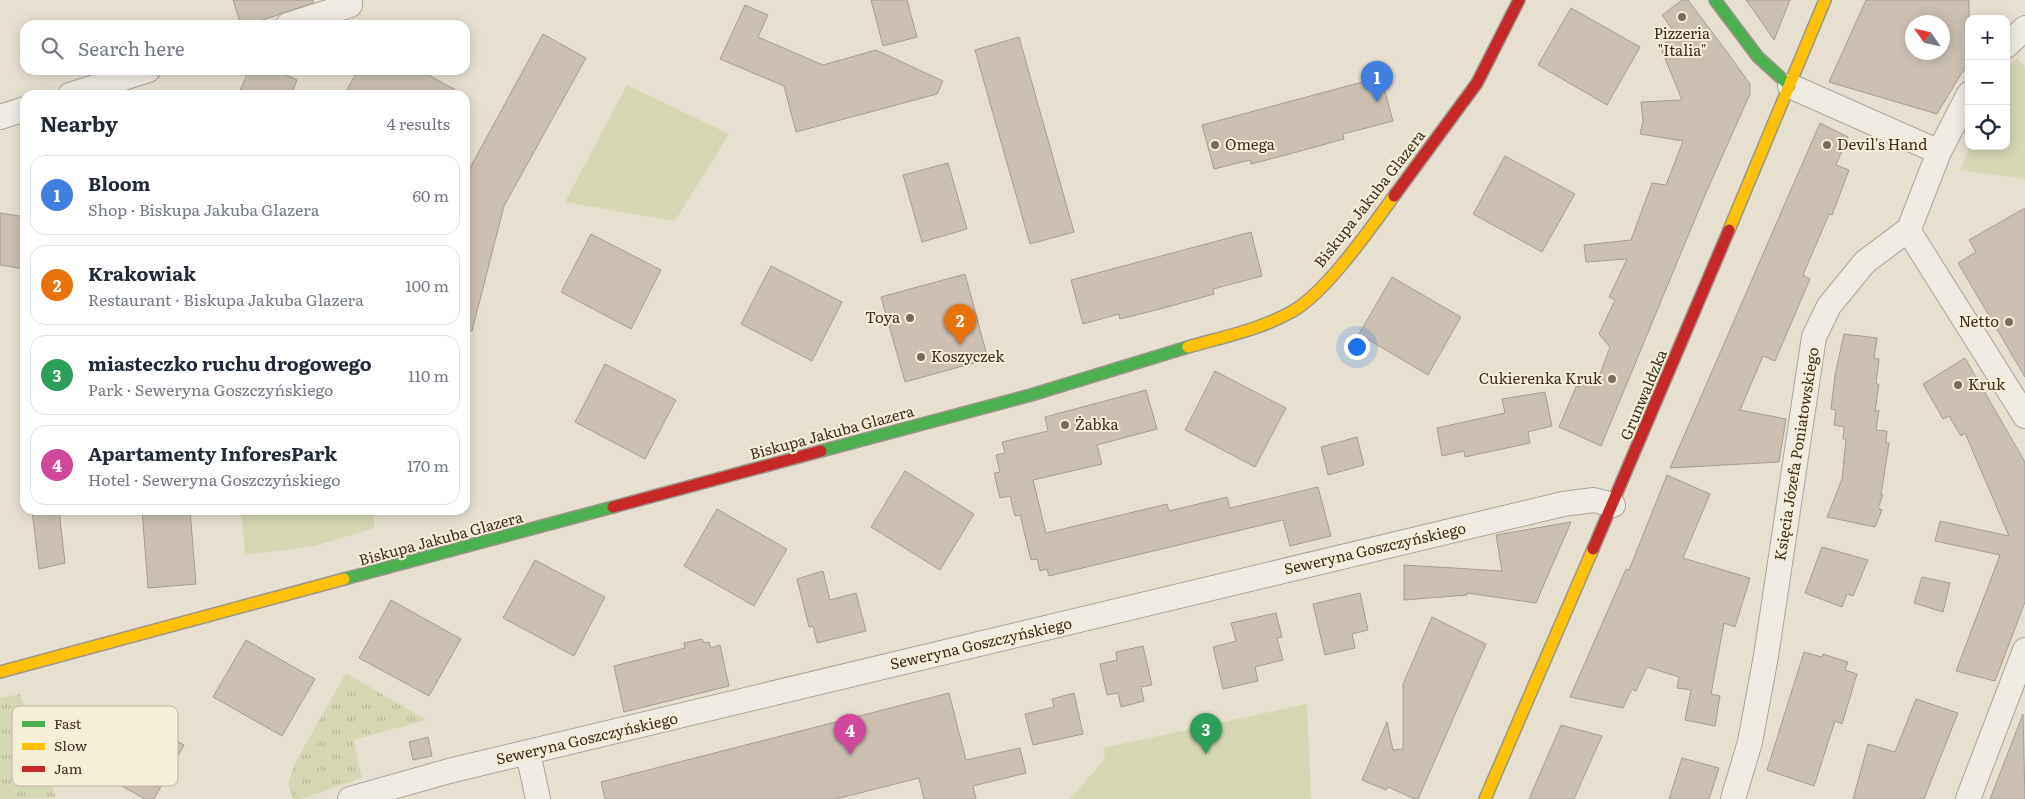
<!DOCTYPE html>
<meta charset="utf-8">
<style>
:root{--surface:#fff;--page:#f6f6f7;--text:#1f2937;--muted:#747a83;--line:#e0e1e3;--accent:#111827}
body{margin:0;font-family:Literata,serif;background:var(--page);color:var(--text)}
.controls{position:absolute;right:15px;top:15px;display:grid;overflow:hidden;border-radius:10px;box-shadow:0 2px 12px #0003}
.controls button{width:45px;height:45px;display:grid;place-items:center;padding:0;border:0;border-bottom:1px solid var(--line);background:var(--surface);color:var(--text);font:25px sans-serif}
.compass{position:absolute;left:1905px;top:15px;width:45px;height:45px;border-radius:50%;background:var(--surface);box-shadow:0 2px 12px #0003;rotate:304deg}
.you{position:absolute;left:1356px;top:346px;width:18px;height:18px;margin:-12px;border:4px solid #fff;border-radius:50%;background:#1a73e8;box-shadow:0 0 0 8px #1a73e833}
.badge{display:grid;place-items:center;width:32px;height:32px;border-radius:50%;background:var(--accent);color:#fff;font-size:16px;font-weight:700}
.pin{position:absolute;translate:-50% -41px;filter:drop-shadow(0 1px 2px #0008)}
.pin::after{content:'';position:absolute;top:26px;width:18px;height:15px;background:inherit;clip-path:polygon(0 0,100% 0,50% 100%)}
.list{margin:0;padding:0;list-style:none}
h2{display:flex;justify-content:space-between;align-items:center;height:65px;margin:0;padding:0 20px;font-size:21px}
h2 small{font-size:16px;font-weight:400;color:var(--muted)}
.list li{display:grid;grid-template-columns:32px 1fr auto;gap:15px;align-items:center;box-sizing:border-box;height:80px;margin:0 10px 10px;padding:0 10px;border:1px solid var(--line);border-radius:15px}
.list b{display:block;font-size:19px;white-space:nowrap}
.list p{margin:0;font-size:16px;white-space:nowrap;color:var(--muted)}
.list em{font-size:16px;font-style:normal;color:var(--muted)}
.icon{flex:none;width:28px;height:28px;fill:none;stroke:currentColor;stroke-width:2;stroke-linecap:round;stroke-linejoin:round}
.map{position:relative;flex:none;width:2025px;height:799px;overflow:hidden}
.search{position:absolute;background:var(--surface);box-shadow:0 2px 12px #0003;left:20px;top:20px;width:450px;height:55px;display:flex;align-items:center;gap:12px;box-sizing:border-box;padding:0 18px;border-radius:15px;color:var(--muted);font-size:19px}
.panel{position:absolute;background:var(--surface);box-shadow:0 2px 12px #0003;left:20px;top:90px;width:450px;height:425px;border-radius:15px}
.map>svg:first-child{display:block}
.grass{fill:url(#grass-tufts)}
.park{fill:#d6d7b3}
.building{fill:#cbbfb2;stroke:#a89c90;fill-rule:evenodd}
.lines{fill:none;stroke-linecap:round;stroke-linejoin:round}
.street-casing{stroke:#ada599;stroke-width:26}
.fast-casing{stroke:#9c958a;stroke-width:14}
.slow-casing{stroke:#9c958a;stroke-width:14}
.jam-casing{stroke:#9c958a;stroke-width:14}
.street{stroke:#efebe3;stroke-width:24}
.fast{stroke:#4caf50;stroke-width:11}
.slow{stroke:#ffc107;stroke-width:11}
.jam{stroke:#c62828;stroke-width:11}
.poi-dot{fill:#786c5e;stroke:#f7eed8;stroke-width:2}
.labels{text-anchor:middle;stroke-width:4;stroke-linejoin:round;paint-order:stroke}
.poi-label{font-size:15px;fill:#3d2e20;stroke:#f7eed8;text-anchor:start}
.street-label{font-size:15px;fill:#3d2e20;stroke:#f7eed8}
.key{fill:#f7eed8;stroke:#bfb4a1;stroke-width:1}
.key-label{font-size:14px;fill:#3d2e20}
</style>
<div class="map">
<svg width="2025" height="799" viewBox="0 0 2025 799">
<defs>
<pattern id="grass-tufts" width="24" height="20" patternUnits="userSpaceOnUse" patternTransform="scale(1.25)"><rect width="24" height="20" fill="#d6d7b3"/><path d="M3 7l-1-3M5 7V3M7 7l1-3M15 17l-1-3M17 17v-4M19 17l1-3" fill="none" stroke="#b9b99a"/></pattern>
</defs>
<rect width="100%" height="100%" fill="#e7e0d1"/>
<!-- grass -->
<path class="grass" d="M346,673L426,720L353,740L362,778L301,799H293L288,784L295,763Z
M20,694L23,703L56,798L0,799V698Z"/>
<!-- park -->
<path class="park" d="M2017,58L2025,67V179L1960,170L1970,146H2006V68Z
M627,85L729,134L675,221L565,202Z
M241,510H374V528L315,546L245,555Z
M1307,704L1311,799H1070L1105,759L1103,748Z"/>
<!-- building -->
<path class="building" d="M233,0H313V3L248,25H241Z
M871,0H907L917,37L883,46Z
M1682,0H1688L1727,52L1750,84V94L1705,195L1601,446L1559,427L1576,387L1597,382L1610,347L1599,334L1615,300L1609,297L1627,259L1586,262L1584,245L1631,240L1652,183L1666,185L1683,141L1640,134L1643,121L1641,102L1682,100L1660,46L1677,36L1662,15Z
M1746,0H1790L1774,40L1754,11Z
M1866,0H1969V61L1937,114L1829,82ZM1912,22H1942V52H1912Z
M745,5L768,15L758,37L823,65L876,50L943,81L937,94L796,132L784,86L720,59Z
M1571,8L1640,47L1607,105L1538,65Z
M543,34L586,58L504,206L472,331L465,330V177Z
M1019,37L1074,232L1030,244L975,50Z
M249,70H275L297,80L291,95H238Z
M358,70H419L465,95H344Z
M1381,77L1393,121L1343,134L1344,139L1286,155L1251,164L1250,160L1214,169L1202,125Z
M1820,123L1848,137L1836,165L1849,170L1832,215L1829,214L1803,275L1810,279L1775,361L1763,356L1740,410L1786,419L1779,462L1670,468Z
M1505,156L1575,194L1542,252L1473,214Z
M948,163L967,229L922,242L903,175Z
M2025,208V377L1958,263L1976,252L1969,240Z
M0,213L25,217V269L0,265Z
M1251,232L1262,276L1213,289L1214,294L1160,309L1120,319L1119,314L1083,324L1071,280Z
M591,234L661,270L631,329L561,292Z
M771,266L842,302L812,361L741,324Z
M965,274L988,359L905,382L881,297Z
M1392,277L1461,317L1428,375L1359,334Z
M1844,334L1877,338L1874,358L1879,359L1876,384H1879L1875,412L1879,410L1876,430L1887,431L1886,443H1889L1881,495H1883L1878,508L1882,510L1875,527L1827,517L1842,479L1846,439H1843L1844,427L1834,425L1836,410L1831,409L1835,375Z
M1965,358L2025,462V602L1995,681L1956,671L2000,555L1935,541L1940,521L2009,536L1965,433L1961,436L1949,416L1943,419L1923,384Z
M605,364L676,400L645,459L575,422Z
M1215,371L1286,408L1255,467L1185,430Z
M1146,390L1157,429L1097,445L1102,464L1033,480L1046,533L1167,504L1169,511L1227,497L1230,508L1318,487L1331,536L1290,546L1283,520L1049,576L1047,569L1040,571L1037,559L1031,560L1020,515L1015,516L1010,496L1000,498L994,473L1000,472L996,455L1005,453L1002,442L1048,431L1045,417Z
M1545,392L1552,426L1528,432L1530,443L1465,457L1464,451L1442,456L1437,428L1505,413L1502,399Z
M1357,437L1364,465L1328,475L1321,447Z
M905,471L974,514L940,570L871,527Z
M1667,475L1710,494L1683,558L1750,578L1735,627L1724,623L1711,694L1720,696L1715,726L1685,720L1691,690L1677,688L1679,677L1647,667L1636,691L1632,689L1623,708L1570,697L1626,569L1629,570Z
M717,509L787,549L754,606L684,566Z
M32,510H59L65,563L39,569Z
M142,510H190L196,584L148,588Z
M1571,522L1536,603L1467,593V595L1404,600V565L1502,571L1496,535Z
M1822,547L1868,560L1853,596L1847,594L1842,607L1805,593Z
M535,560L605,597L574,656L503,618Z
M823,571L830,600L856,593L866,631L817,643L813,626L809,627L797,579Z
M1922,577L1950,583L1943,612L1914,603Z
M1360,593L1368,630L1352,634L1355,648L1325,655L1313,604Z
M391,600L461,639L429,696L359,658Z
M1276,613L1282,637L1277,638L1283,660L1255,667L1258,681L1223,689L1213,647L1236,641L1231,623Z
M1432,617L1486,644L1418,799H1415L1388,787L1386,790L1362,780L1387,722L1393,750L1403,749V684Z
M702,639L704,643L709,642L711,648L720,645L729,686L624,712L614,666L685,648L684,643Z
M246,640L315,679L282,736L213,697Z
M1143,646L1152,685L1141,687L1144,701L1121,707L1118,693L1107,695L1100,664L1117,660L1116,652Z
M1804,652L1822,657L1823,654L1848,662L1845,670L1857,674L1842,724L1835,721L1814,786L1767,770Z
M949,693L966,760L1020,748L1026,773L973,786L976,799H924L919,778L836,799H605L601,782Z
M1074,693L1083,734L1033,745L1025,714L1054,707L1052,699Z
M1916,699L1958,713L1924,799H1853L1868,744L1895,752Z
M114,707L184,745L154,799H145L82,764Z
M2023,714L2025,799H1990Z
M1561,725L1602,736L1574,799H1529Z
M428,737L432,756L413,760L409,742Z
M1682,758L1719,768L1709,799H1669Z"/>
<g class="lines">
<defs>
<path id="street" d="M288,25L350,5V0
M2006,46L2025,28
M1790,86L1939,152
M70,95L148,70
M0,117L25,109
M1908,230L2025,416
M528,753L538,799
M350,799L449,771L1563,504L1594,500L1613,505
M1733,799L1750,742L1766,656L1814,337L1829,306L1865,262L1909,229L1939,152L1969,94
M1968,799L2025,650"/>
<path id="fast" d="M1715,0L1758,57L1790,86
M821,451L1031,395L1188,347
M344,579L613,507"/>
<path id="slow" d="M1729,230L1825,0
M1188,347C1223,337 1262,329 1293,311C1327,291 1370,229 1394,196
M0,672L344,579
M1485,799L1593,549"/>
<path id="jam" d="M1394,196L1477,83L1519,0
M613,507L821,451
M1593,549L1729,230"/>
</defs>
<!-- street casing -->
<use href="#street" class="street-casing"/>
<!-- fast casing -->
<use href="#fast" class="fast-casing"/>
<!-- slow casing -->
<use href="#slow" class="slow-casing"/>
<!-- jam casing -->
<use href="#jam" class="jam-casing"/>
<!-- street -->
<use href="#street" class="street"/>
<!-- fast -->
<use href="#fast" class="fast"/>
<!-- slow -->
<use href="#slow" class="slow"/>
<!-- jam -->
<use href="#jam" class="jam"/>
</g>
<!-- markers -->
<g class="poi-dot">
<circle cx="1682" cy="17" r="5"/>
<circle cx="1215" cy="145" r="5"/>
<circle cx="1827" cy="145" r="5"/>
<circle cx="910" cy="318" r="5"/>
<circle cx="2009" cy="322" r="5"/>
<circle cx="921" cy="357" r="5"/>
<circle cx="1612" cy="379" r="5"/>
<circle cx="1958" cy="385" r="5"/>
<circle cx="1065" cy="425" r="5"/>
</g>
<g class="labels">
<!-- poi labels -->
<g class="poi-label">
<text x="1682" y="39" text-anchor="middle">Pizzeria<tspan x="1682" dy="17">"Italia"</tspan></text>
<text x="1225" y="150">Omega</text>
<text x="1837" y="150">Devil's Hand</text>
<text x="900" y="323" text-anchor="end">Toya</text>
<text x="1999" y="327" text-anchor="end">Netto</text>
<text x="931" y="362">Koszyczek</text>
<text x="1602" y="384" text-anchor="end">Cukierenka Kruk</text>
<text x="1968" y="390">Kruk</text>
<text x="1075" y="430">Żabka</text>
</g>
<!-- street labels -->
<g class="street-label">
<text transform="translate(1370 199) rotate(-52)" y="5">Biskupa Jakuba Glazera</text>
<text transform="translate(1644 395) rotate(-67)" y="5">Grunwaldzka</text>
<text transform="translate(832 433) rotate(-15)" y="5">Biskupa Jakuba Glazera</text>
<text transform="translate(1797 454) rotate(-81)" y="5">Księcia Józefa Poniatowskiego</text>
<text transform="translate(441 539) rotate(-15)" y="5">Biskupa Jakuba Glazera</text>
<text transform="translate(1375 549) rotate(-13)" y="5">Seweryna Goszczyńskiego</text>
<text transform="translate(981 644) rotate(-13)" y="5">Seweryna Goszczyńskiego</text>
<text transform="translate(587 739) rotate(-13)" y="5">Seweryna Goszczyńskiego</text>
</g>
</g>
<!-- legend -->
<rect x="12" y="706" width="166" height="80" rx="8" class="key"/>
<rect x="22" y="721" width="23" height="6" fill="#4caf50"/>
<rect x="22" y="743" width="23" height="7" fill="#ffc107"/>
<rect x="22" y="766" width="23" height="6" fill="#c62828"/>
<g class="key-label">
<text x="54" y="729">Fast</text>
<text x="54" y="751">Slow</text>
<text x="54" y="774">Jam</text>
</g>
</svg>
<div class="controls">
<button>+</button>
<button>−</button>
<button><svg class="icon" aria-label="locate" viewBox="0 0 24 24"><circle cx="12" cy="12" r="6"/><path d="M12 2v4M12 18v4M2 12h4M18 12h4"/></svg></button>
</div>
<svg class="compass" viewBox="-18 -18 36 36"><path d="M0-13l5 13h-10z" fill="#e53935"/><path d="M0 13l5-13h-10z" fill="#747a83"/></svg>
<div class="you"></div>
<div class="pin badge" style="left:1377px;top:102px;background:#3f7fe0">1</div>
<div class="pin badge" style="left:960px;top:345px;background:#e8710a">2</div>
<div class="pin badge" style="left:1206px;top:754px;background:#2e9e5b">3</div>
<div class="pin badge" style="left:850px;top:755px;background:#d1479c">4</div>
<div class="search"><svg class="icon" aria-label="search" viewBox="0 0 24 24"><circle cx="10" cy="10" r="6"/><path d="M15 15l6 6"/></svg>Search here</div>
<section class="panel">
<h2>Nearby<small>4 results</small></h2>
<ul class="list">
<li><span class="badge" style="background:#3f7fe0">1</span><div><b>Bloom</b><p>Shop · Biskupa Jakuba Glazera</p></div><em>60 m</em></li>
<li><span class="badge" style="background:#e8710a">2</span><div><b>Krakowiak</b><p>Restaurant · Biskupa Jakuba Glazera</p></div><em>100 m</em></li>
<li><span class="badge" style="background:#2e9e5b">3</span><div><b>miasteczko ruchu drogowego</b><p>Park · Seweryna Goszczyńskiego</p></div><em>110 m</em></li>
<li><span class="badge" style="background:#d1479c">4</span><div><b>Apartamenty InforesPark</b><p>Hotel · Seweryna Goszczyńskiego</p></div><em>170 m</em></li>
</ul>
</section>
</div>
